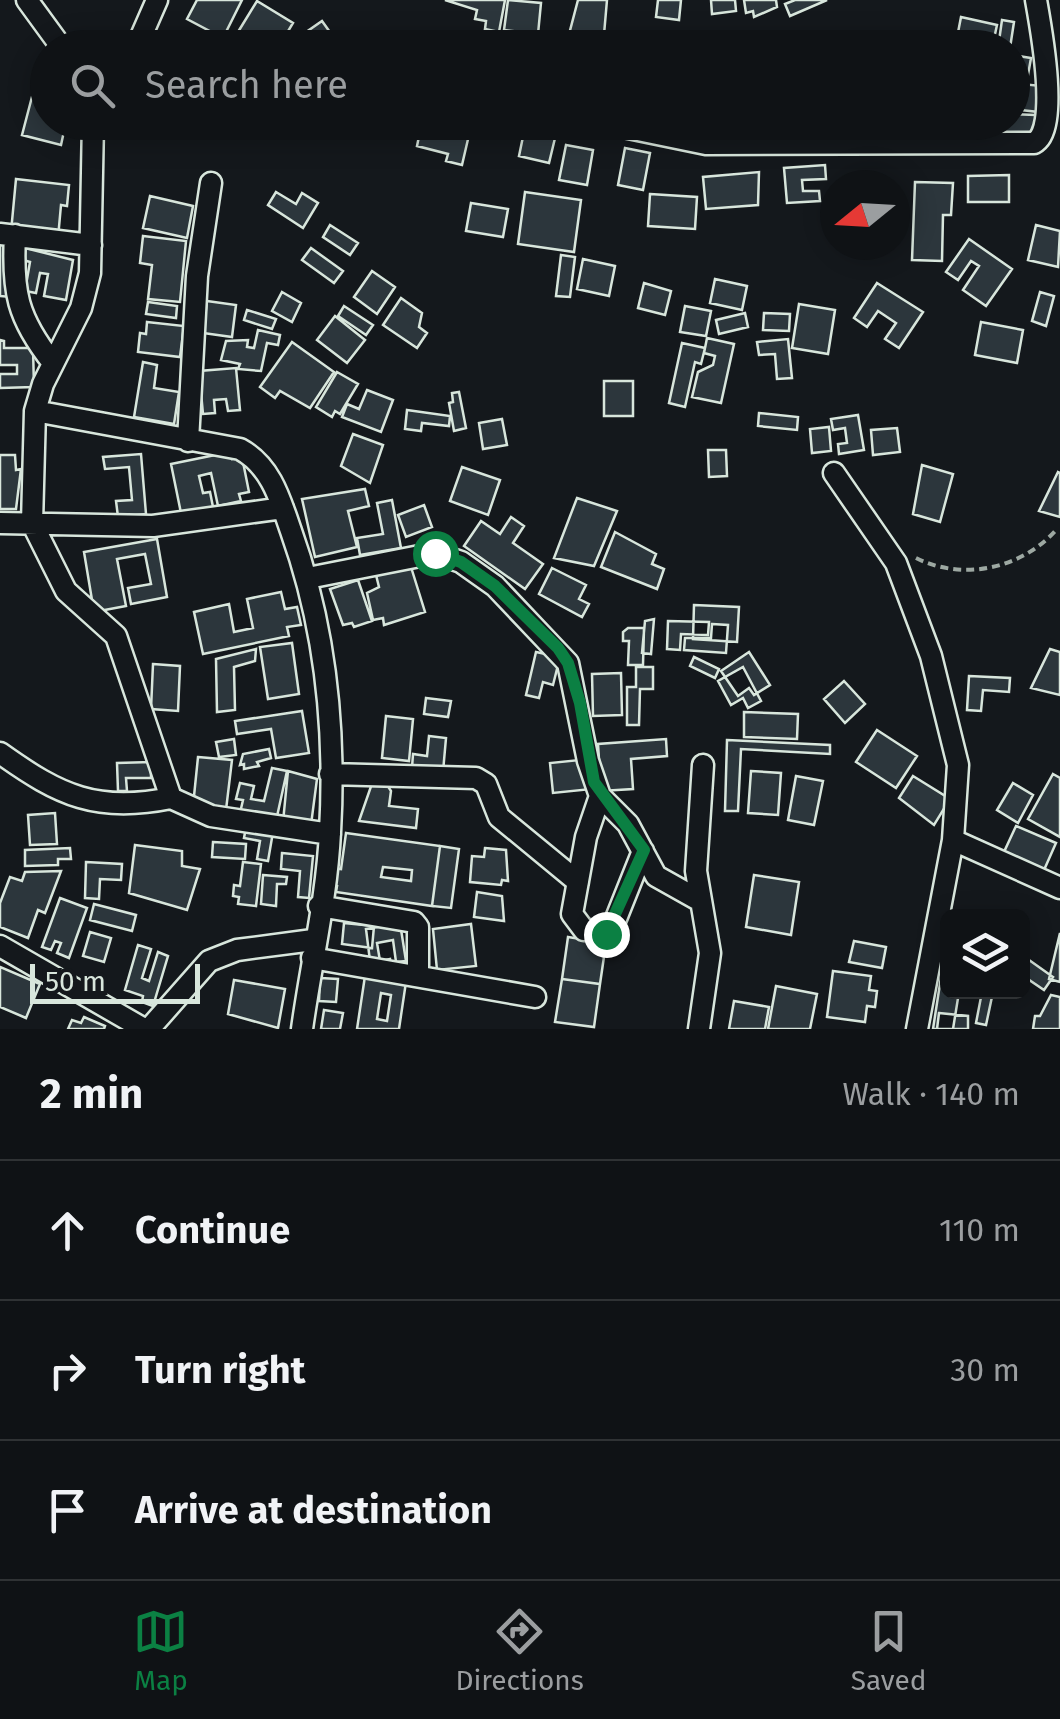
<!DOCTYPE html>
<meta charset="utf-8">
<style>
:root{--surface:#0f1215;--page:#1d2022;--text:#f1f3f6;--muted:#9b9ea0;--line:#2f3234;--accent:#0b8043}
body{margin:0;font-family:"Fira Sans",sans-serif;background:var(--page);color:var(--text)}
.controls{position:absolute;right:30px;bottom:30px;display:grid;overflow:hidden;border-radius:15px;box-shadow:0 5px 25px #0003}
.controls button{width:90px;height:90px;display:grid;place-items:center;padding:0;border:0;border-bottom:2px solid var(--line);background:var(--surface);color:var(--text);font:50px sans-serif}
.compass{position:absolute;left:820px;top:170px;width:90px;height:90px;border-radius:50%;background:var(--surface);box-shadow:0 5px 25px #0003;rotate:252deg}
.scale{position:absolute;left:30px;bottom:25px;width:170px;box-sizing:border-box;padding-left:10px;border:5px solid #d8e6dc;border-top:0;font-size:28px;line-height:35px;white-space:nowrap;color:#d8e6dc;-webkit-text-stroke:8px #14181c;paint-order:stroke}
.stop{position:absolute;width:30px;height:30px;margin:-22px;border:8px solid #0b8043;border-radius:50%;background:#fff}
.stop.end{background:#0b8043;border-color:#fff;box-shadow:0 2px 10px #0008}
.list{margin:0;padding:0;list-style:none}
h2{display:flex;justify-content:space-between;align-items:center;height:130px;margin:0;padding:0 40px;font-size:42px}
h2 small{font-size:32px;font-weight:400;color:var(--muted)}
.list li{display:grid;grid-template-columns:65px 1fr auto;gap:30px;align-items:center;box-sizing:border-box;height:140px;padding:0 40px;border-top:2px solid var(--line)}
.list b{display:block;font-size:38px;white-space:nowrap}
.list em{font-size:32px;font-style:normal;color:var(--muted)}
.icon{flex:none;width:55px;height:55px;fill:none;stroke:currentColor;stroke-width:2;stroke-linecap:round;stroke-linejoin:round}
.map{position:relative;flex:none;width:1060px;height:1029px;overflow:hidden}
.search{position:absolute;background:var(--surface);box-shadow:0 5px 25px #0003;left:30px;right:30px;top:30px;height:110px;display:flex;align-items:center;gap:25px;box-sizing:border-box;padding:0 35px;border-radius:55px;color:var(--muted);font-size:38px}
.sheet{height:550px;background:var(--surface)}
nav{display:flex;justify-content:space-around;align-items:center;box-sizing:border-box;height:140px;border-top:2px solid var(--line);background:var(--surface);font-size:28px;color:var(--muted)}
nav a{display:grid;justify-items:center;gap:5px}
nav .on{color:var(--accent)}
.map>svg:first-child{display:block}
.building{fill:#2c363c;stroke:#d8e6dc;stroke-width:2.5;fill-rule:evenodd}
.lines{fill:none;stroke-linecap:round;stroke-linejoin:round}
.minor-casing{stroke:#d8e6dc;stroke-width:25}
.path{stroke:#9da8a2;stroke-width:4;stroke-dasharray:8 5;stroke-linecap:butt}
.minor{stroke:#14181c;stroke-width:20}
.route{stroke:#0b8043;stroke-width:12}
</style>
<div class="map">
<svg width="1060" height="1029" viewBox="0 0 1060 1029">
<rect width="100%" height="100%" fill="#14181c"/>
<!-- building -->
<path class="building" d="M197,0H242L223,38L187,19Z
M445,0H505L499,32L485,29L486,21L475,19L477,10Z
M508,0L541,3L538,34L504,30Z
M578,0H607L603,46L567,42Z
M658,0H681L679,20L656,17Z
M711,0H735L736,11L712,14Z
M744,0H776L777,7L754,17L753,11L746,13Z
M795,0H827L790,16L785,4Z
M257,1L293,23L278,48H262L238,32Z
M961,17L997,25L992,48H955Z
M1002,20L1014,22L1010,48H998Z
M322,21L332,35L314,48H291L289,44Z
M1012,55L1031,58L1028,75L1012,72Z
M1012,83L1042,86L1039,112L1012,109Z
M33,93L48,97V122H66L61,145L22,135Z
M1012,114L1036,115V134L971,132V122H1012Z
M422,122H472L462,165L446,161L448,154L417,146Z
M525,127L556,134L549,163L519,156Z
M566,145L593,150L587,185L559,180Z
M625,148L650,153L643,190L618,185Z
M825,165L826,179L802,180L803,191H819L820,201L787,203L784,168Z
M759,172L758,205L706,209L703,177Z
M1009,175V202H968V176Z
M16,179L69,185L67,206L61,205L58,238L11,232Z
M915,182L953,183L951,215H943L942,261L912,260Z
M276,192L296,204L302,193L318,203L303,228L268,205Z
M525,192L581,200L574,252L518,244Z
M650,194L697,197L695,229L648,226Z
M150,196L193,206L187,238L143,228Z
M471,203L508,209L503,237L466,231Z
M330,225L358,243L350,255L323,237Z
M1036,225L1060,231L1058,267L1028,260Z
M0,236L14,237L11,297L0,296Z
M143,236L186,241L180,302L148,299L152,265L140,263Z
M969,239L1012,269L986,306L963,290L979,266L971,261L958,280L946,272Z
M25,248L73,260L66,300L44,296L48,274L40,273L36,293L25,291L30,262L23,260Z
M311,248L343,271L334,283L302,260Z
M561,255L575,257L570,297L556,296Z
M583,259L615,266L609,296L577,289Z
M372,271L395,287L377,314L354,297Z
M715,279L747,286L742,310L710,303Z
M644,283L671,291L665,315L638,308Z
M877,283L923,312L899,348L885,339L896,323L878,311L867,327L854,318Z
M282,292L301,303L292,322L272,311Z
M1040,292L1054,296L1046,326L1032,321Z
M401,298L422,313L419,327L427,333L417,348L383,325Z
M207,301L236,305L232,337L203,333Z
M148,302L177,306L176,318L146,314Z
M799,304L835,310L828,354L792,348Z
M344,306L373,325L366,335L338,316Z
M685,306L711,311L706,336L680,332Z
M247,310L276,319L272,329L244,320Z
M745,313L748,327L719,334L716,320Z
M764,313L790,314L789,331L763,330Z
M335,316L365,340L347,363L317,340Z
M147,322L184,326L180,357L138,352L140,333L146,334Z
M981,322L1023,330L1017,363L975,355Z
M258,330L280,335L278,345L267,343L261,371L238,369L240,364L221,360L226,341L248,340L247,347L254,348Z
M707,338L734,344L721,403L692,397L698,372L713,365L715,356L704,353Z
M788,339L792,378L777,379L775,354L759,355L757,342Z
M0,340L4,341V348H33L34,387L0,388V374H17V365H0Z
M292,342L334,372L310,408L280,391L275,398L260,387Z
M682,343L705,348L701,364L695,362L685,407L669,403Z
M143,362L157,365L154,388L179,392L174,424L134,417Z
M236,368L240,410L228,411L226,399L214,400L215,413L203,414L199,371Z
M337,372L358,384L340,414L335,411L332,417L316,407Z
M604,381H633V416H604Z
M367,390L393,400L381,432L342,417L347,404L359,409Z
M459,392L466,428L454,431L449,403L453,402L452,393Z
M407,410L450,416L449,426L422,423L421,431L405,429Z
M759,413L798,417L797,430L758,426Z
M858,415L864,450L839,454L838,444L847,443L845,428L833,430L831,419Z
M502,419L507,445L483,449L479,423Z
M829,427L831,451L812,453L810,429Z
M897,428L900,452L873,455L871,430Z
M353,434L383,445L370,483L341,466Z
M708,450H726L727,476L709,477Z
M230,452L232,459L242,457L249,492L239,494L241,501L218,506L211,473L199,476L203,493L210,492L214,512L182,518L171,464Z
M141,454L146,514L118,517L116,501L132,500L129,467L105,469L103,457Z
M0,455H15L16,470L21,469L16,509H0Z
M922,465L953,474L940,522L913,514Z
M462,467L500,480L488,515L450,501Z
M1058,472L1060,473V517L1039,511Z
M365,489L369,506L348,511L357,547L315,557L302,499Z
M577,498L617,511L594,566L554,558Z
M392,500L401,548L360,555L357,538L383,534L377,503Z
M424,505L432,527L406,537L398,515Z
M511,517L524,526L513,543L543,564L525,589L464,546L481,521L500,534Z
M615,532L656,554L652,564L664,569L657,589L601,567Z
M157,539L167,597L131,604L128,588L151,584L145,554L117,559L126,606L94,612L84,552Z
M411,567L425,612L384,625L383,618L373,620L367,593L379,587L376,575Z
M552,568L586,585L579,599L589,604L582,617L539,594Z
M358,580L372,621L354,627L352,623L343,625L330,589Z
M281,592L285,609L297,607L301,625L287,627L289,636L203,654L194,612L229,604L234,632L253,628L247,599Z
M694,605L739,607L737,642L693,639Z
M654,619L651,654L642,653L645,621Z
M668,621L709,622L708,635L681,634L680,650L667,649Z
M712,624L728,625L726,653L684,650L685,638H711Z
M628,628H644L643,665H628L629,641H623V632Z
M292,643L299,694L268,699L260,647Z
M256,649L255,661L234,667L235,710L217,712L216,659Z
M1050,649L1060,652V695L1031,688Z
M536,652L560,657L553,685L543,682L539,698L526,695Z
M749,652L770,685L754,695L749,688L738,696L721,671Z
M694,657L719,669L715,678L690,666Z
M153,664L180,666L178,711L151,709Z
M636,667H653V689H640L639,725H627V687H636Z
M743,667L761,701L748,708L743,698L731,705L718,681Z
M621,673L622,715L593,716L592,674Z
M969,676L1010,678L1009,692L983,690L981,711L967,710Z
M844,681L865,704L845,723L824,699Z
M426,698L451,701L448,717L424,714Z
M302,711L309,753L276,758L271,729L237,734L235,721Z
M744,712L798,714L797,739L744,737Z
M386,716L413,719L409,761L382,758Z
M877,730L917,756L896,788L856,762Z
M429,736L446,738L443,772L412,768L413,754L427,756Z
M234,739L236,755L219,757L216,742Z
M666,739L667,756L631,759L633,789L601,791L598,744Z
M727,740L830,745V754L741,749L738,811H725Z
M269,749L271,758L257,762L259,766L244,769V764L240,765L243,754Z
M198,757L232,760L226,810L193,806Z
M589,759L592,789L553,793L550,763Z
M151,762V778H126L127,791H118L117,763Z
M272,768L287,771L276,821L240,813L243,800L236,799L240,783L254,786L251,799L264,801Z
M377,769L391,791L389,806L418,809L416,828L359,821Z
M288,771L317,779L311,825L283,822Z
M751,771L781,773L778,815L748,813Z
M1053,774L1060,778V837L1028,819Z
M796,776L823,781L814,825L788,820Z
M913,776L950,799L934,825L899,798Z
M1013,783L1033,795L1018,823L997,810Z
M55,813L57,844L30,845L28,815Z
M1016,826L1056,843L1044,870L1004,852Z
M246,827L273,832L268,861L257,859L260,841L244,838Z
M346,833L440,846L432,906L336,892L337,886L330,885L332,868L341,869ZM383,867L412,870L411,881L381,877Z
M213,842L246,844L245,859L212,857Z
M135,845L182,851V866L200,869L187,910L129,893Z
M440,846L459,849L451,908L432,906Z
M70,848L71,859H58V865L25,866V850Z
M485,848L506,850L508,881L502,880L501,885L470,882L472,856L484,857Z
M282,853L313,856L309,898L298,897L300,871L281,869Z
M86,862L122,864L121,880L100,879L99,899L85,898Z
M243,862L261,864L256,906L238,904L239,897L233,896L234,885L240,886Z
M61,871L45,913L38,910L28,938L0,927V903L10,877L22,881L25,872Z
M263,875L287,877L286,884H277L276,906L261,904Z
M754,875L799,882L791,935L746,927Z
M477,892L502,896L504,921L474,917Z
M60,898L87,908L69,958L57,953L61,943L55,941L51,950L42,947Z
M94,904L136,915L132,931L90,920Z
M344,923L374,926L372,948L342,944Z
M400,923L406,961L396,962L393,940L377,943L380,961L390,959L391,969H371L366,929Z
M471,924L476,966L437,970L433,929Z
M90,932L111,938L104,962L83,956Z
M948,932V992H964H959L953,1029H933Z
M1060,933V982L1049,979Z
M568,937L606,943L600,984L562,979Z
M854,941L886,947L882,968L849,962Z
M138,945L151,949L142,978L149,981L158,952L168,956L153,1006L142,1002L143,996L125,990Z
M1022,955L1053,977L1044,990L1022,975Z
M0,967L40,984L26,1018L0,1007Z
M833,971L871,976L869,990L877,991L875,1007L867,1006L865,1022L827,1017Z
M365,976L406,982L399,1029H357ZM381,993L391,995L387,1021L377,1019Z
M320,978L338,979L336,1002L319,1001Z
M562,979L600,984L594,1027L555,1022Z
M234,980L285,989L278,1028L228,1014Z
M776,986L817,994L810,1029H768Z
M982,992H993L986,1025L976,1023Z
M1051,995L1060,997V1029H1033L1035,1016H1040Z
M734,1001L769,1007L765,1029H729Z
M324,1010L343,1013L340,1029H321Z
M939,1013L968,1016V1029H937Z
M84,1017L105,1026L104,1029H68L72,1020L81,1023Z"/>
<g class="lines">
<defs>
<path id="minor" d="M27,0L62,48
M136,48L157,0
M93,122L90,273L81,308L43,384L35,411L32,523L66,591L116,636L171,798L211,816L330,834
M599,122L706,144L1034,143C1060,130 1041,28 1036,0
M0,234L91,245
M15,235C12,291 17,318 53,363
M35,411L240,449C271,466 280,499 291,531C326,629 336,729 330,832C327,897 311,964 302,1029
M188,441L197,276L211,183
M834,473L896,563L931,656L958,765L953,840L917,1029
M0,523L153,526L283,508
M308,578L435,553L461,562L495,586L568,663L588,761L600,796L628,824L656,876L697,899
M0,753C60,796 97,813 171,798
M330,774L476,778L486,784L499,817L578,882
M600,796L586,837L572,914L584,930L611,931L643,851
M953,840L1060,888
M319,906L414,922L418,927V976
M0,946L144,1029
M312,958L535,997
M149,1029L209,961L237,950L313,940
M699,1029L710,953L696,871L703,765"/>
</defs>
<!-- minor casing -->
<use href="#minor" class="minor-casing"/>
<!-- path -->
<path class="path" d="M916,558C964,582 1023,568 1057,529"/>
<!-- minor -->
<use href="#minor" class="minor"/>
</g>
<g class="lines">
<!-- route -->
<path class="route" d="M435,553L461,562L495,586L558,648L568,663L580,703L594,782L644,850L606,934"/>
</g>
</svg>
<div class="controls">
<button><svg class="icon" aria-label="layers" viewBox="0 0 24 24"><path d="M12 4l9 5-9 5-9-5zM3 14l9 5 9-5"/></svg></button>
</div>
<svg class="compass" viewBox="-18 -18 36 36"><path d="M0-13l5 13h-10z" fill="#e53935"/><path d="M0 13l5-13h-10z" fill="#9b9ea0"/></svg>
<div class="scale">50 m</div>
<div class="stop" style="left:435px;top:553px"></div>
<div class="stop end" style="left:606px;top:934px"></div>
<div class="search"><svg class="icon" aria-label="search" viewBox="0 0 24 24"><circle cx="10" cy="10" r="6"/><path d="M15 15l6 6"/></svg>Search here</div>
</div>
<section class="sheet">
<h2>2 min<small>Walk · 140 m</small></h2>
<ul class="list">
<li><svg class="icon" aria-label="ahead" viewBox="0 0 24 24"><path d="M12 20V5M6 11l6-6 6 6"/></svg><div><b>Continue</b></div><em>110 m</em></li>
<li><svg class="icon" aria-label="right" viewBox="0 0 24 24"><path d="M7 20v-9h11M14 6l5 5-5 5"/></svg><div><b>Turn right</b></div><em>30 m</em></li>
<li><svg class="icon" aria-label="arrive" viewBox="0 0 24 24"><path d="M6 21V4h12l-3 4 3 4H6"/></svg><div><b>Arrive at destination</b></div></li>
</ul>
</section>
<nav>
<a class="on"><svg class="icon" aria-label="map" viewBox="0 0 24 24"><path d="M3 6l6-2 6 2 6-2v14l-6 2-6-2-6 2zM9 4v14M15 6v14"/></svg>Map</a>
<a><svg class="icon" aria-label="directions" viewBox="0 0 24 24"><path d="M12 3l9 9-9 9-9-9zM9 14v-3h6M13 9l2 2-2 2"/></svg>Directions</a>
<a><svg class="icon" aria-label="saved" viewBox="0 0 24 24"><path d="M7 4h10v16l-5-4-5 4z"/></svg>Saved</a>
</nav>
